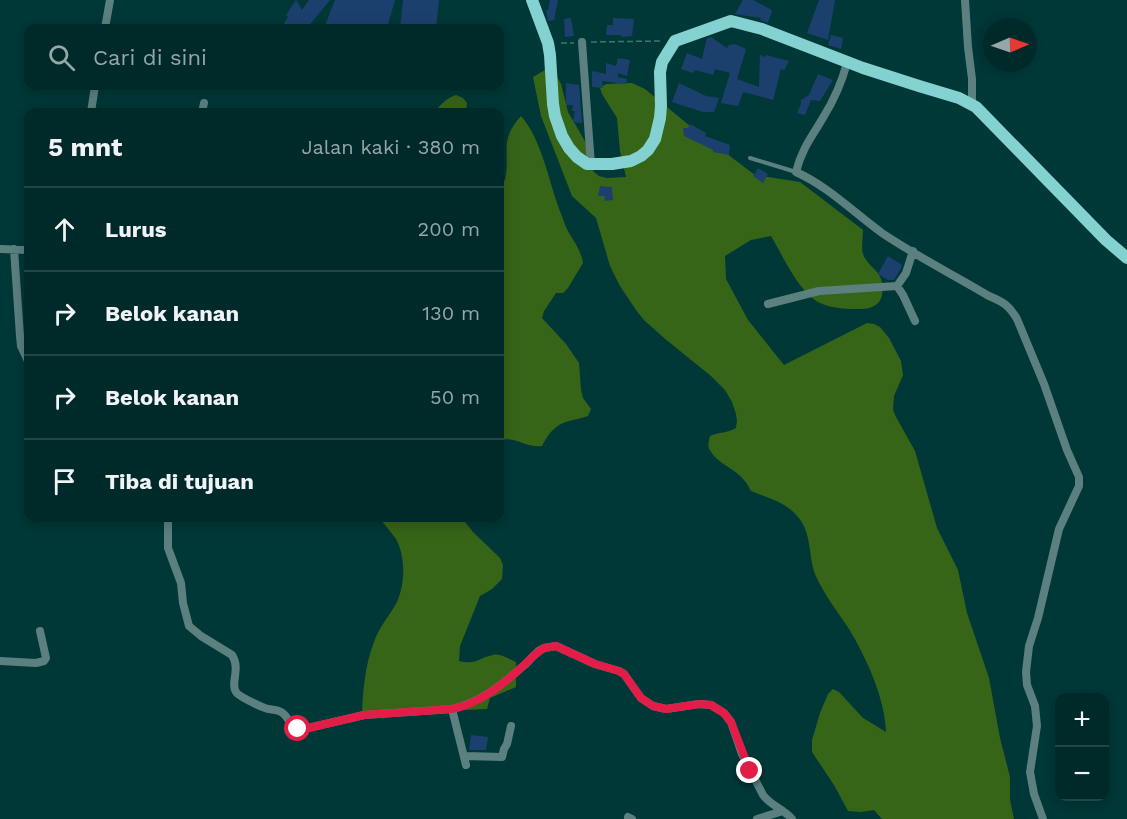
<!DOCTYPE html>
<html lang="id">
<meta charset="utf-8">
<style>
:root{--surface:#002a2a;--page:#0a3232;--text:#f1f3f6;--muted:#95a7a8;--line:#224647}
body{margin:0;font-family:"Work Sans",sans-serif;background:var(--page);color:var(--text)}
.controls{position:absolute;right:18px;bottom:18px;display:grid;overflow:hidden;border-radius:12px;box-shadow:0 3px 15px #0003}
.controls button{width:54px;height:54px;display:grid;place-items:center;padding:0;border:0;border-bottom:2px solid var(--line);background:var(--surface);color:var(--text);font:30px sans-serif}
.compass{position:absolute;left:983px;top:18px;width:54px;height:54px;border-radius:50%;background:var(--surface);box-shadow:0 3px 15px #0003;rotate:88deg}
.stop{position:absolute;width:18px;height:18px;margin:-14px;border:4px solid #e11d48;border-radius:50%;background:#fff}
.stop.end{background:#e11d48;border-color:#fff;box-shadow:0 2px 6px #0008}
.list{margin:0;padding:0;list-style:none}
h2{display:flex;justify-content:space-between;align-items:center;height:78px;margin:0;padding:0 24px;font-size:26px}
h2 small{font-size:20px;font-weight:400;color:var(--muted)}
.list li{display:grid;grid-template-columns:39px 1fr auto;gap:18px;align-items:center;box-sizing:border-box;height:84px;padding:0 24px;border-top:2px solid var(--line)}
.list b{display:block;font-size:22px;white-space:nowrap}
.list em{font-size:20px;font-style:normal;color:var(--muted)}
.icon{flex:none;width:33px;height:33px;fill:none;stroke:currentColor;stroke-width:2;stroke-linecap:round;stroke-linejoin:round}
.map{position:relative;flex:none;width:1127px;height:819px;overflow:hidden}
.search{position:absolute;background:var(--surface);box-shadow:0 3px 15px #0003;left:24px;top:24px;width:480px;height:66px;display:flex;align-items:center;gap:15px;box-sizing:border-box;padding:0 21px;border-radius:12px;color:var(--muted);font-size:22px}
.panel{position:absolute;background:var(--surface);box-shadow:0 3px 15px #0003;left:24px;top:108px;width:480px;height:414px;border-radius:12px}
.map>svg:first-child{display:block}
.green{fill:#376518}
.building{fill:#1c406e}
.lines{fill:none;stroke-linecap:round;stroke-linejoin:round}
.path{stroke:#407474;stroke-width:1.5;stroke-dasharray:6 3;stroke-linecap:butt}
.service{stroke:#5c8080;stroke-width:4}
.minor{stroke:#5c8080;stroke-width:8}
.primary{stroke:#84d1d1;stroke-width:12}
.route{stroke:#e11d48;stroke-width:8}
</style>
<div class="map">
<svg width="1127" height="819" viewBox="0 0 1127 819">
<rect width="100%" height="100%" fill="#003838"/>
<!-- green -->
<path class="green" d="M545,70L557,77L561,84L568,112L586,143L590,166L594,172L599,176L607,178L626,177L620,151L617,118L602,94L600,88L606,84L632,83L645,89L690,126L755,175L800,182L863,230C863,237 861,247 863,254C868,269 886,270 882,295C880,305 871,309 861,309C848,309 833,309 820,303C799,293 783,256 771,236L751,240L725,256L726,279L748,320L784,365L867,323L874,324L880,327L889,338L901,361L903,375L894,396L893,410L896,417L915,451L937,528L958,570L967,613L989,678L1000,738L1010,777V800L1014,819H882L874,810L861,812L848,811L834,785L812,752V740L820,713L828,694L833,689L839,692L863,718L886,732C885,698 866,657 849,629C837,611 823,593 815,574C808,555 812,533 798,517C786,502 768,498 751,491C741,468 719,467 710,450C707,446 709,441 710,436C719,432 728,433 736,428L737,421L736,414L732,402L725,390L711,376L664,338L644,320L636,310L620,286L610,266L596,218L572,196L541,116L533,77Z
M456,95L463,98L467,103L466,112H434C441,105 446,98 456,95Z
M521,116C543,141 549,185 562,216C564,222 566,228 569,233C575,243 581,251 583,263L568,288L563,293H556L544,311L542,318L566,344L579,363L581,390L583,398L591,409L588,416C577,420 563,420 554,429C549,433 545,440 542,446C526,448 515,436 500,440V184L505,180C511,151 498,142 521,116Z
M379,518H462L473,532L500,558L503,565L502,579L492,589L480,596L460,646L459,661C477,665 478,658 493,655C500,653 509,659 516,662V687L490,698L487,709L362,714C363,690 365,665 374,642C379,627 390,615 397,602C405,584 406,557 396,539C391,532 385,525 379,518Z"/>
<!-- building -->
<path class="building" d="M296,0L302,10L309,0H330L307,28H281L288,17L286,15Z
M335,0H395L387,28H324Z
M403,0H439L436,28H400Z
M550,0H558L554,20L548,21L546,10H548Z
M743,0H753L770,9L772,11L768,23L760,20L761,18L735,14Z
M819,0H835L828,40L807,33Z
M571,18L574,36L565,37L564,19Z
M613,18L634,19L632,36L621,37V35H606L607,25H613Z
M831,35L843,38L841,49L828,45Z
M711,37L727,48L729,45L735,44L746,49L737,79L759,87L760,55L765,57L766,55L789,61L784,70L781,69L773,100L743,92L738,106L721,103L730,73L715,69L713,75L695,70L693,73L681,69L687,53L702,59L707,38Z
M618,58L630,60L627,76L618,73V77L627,79L626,84L602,81L603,88L592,87V71L606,74V63L616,66Z
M818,74L833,80L820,101L811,100L805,115L797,113L801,104V100L809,95Z
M566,83L579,85L582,123L573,122L575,111H572L573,105H566Z
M679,83L706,96L719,98L714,112H703L672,102Z
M690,124L706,133L705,136L730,145L729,155L713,152V150L684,136L683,128H688Z
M758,168L768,174L763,183L753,176Z
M600,186L612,187L613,200L604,201L605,196H598Z
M888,256L902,265L900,270L894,280H888L878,274Z
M471,735L488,737L486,750H469Z"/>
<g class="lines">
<!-- path -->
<path class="path" d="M591,42L661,41
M561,43H574"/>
<!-- service -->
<path class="service" d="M750,158L796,172"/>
<!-- minor -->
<path class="minor" d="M965,0L968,47L972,79V105
M105,28L110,0
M582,42L591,165
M847,63C842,81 834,100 824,116C812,137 802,148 796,172C829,187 853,212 882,233C916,256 954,275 989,296C1003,302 1009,305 1017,319L1044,384L1067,450L1079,477V486L1059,529L1038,618L1029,646L1026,672L1027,685L1035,706L1037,726L1030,772L1034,794L1043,819
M91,112L95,86
M202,112L204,103
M0,249L28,250
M14,249L20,336L21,346L28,361
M897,286L903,295L915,321
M768,304L819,291L897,286L906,273L913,251
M168,518V548L181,583L183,603L189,626L201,636L232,655C241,669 230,683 236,692C238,696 259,706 265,708C269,710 274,709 279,711C291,715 287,730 304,729L364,715L452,709C479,703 502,685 522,667C529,662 533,655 540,650L544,648L556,646L595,664L619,671L624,674L641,698L653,706L666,709L699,704L711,705L719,710L724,713L731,722L742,754L763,795C771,806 784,809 792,819
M0,661L36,663L44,661L46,658L40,631
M452,709L466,765
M465,756L502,757L504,749L507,744L511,726
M628,817L632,819
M757,819L783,811"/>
<!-- primary -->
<path class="primary" d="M532,0L548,43L550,55L553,104L555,116L562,136L569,148L577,157L587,164H612L631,161L641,156L648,150L655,139L660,118L661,106L660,72L662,62L675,41L731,21L762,29L863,68L919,86L959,98L976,107L1106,240L1127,258"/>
</g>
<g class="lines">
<!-- route -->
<path class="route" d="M298,729H304L364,715L452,709C479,704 502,685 522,667C528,662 533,655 540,651L544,648L556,646L595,664L619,671L624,674L641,698L653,706L666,709L699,704L711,705L724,713L731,722L750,771"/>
</g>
</svg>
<div class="controls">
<button>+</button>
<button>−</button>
</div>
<svg class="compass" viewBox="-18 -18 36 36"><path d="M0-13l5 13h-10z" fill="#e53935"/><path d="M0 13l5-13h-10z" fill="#95a7a8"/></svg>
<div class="stop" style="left:298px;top:729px"></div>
<div class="stop end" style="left:750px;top:771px"></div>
<div class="search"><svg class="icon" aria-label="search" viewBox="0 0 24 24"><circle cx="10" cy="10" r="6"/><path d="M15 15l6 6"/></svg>Cari di sini</div>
<section class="panel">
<h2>5 mnt<small>Jalan kaki · 380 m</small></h2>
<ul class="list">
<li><svg class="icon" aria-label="ahead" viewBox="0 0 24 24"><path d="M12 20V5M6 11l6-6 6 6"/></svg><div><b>Lurus</b></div><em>200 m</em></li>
<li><svg class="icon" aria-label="right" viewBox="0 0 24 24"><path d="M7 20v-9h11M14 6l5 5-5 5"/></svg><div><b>Belok kanan</b></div><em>130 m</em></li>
<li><svg class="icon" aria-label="right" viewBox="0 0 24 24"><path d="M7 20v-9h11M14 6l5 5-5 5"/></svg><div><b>Belok kanan</b></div><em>50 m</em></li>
<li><svg class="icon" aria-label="arrive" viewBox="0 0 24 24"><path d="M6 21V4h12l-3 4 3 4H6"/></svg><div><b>Tiba di tujuan</b></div></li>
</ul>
</section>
</div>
